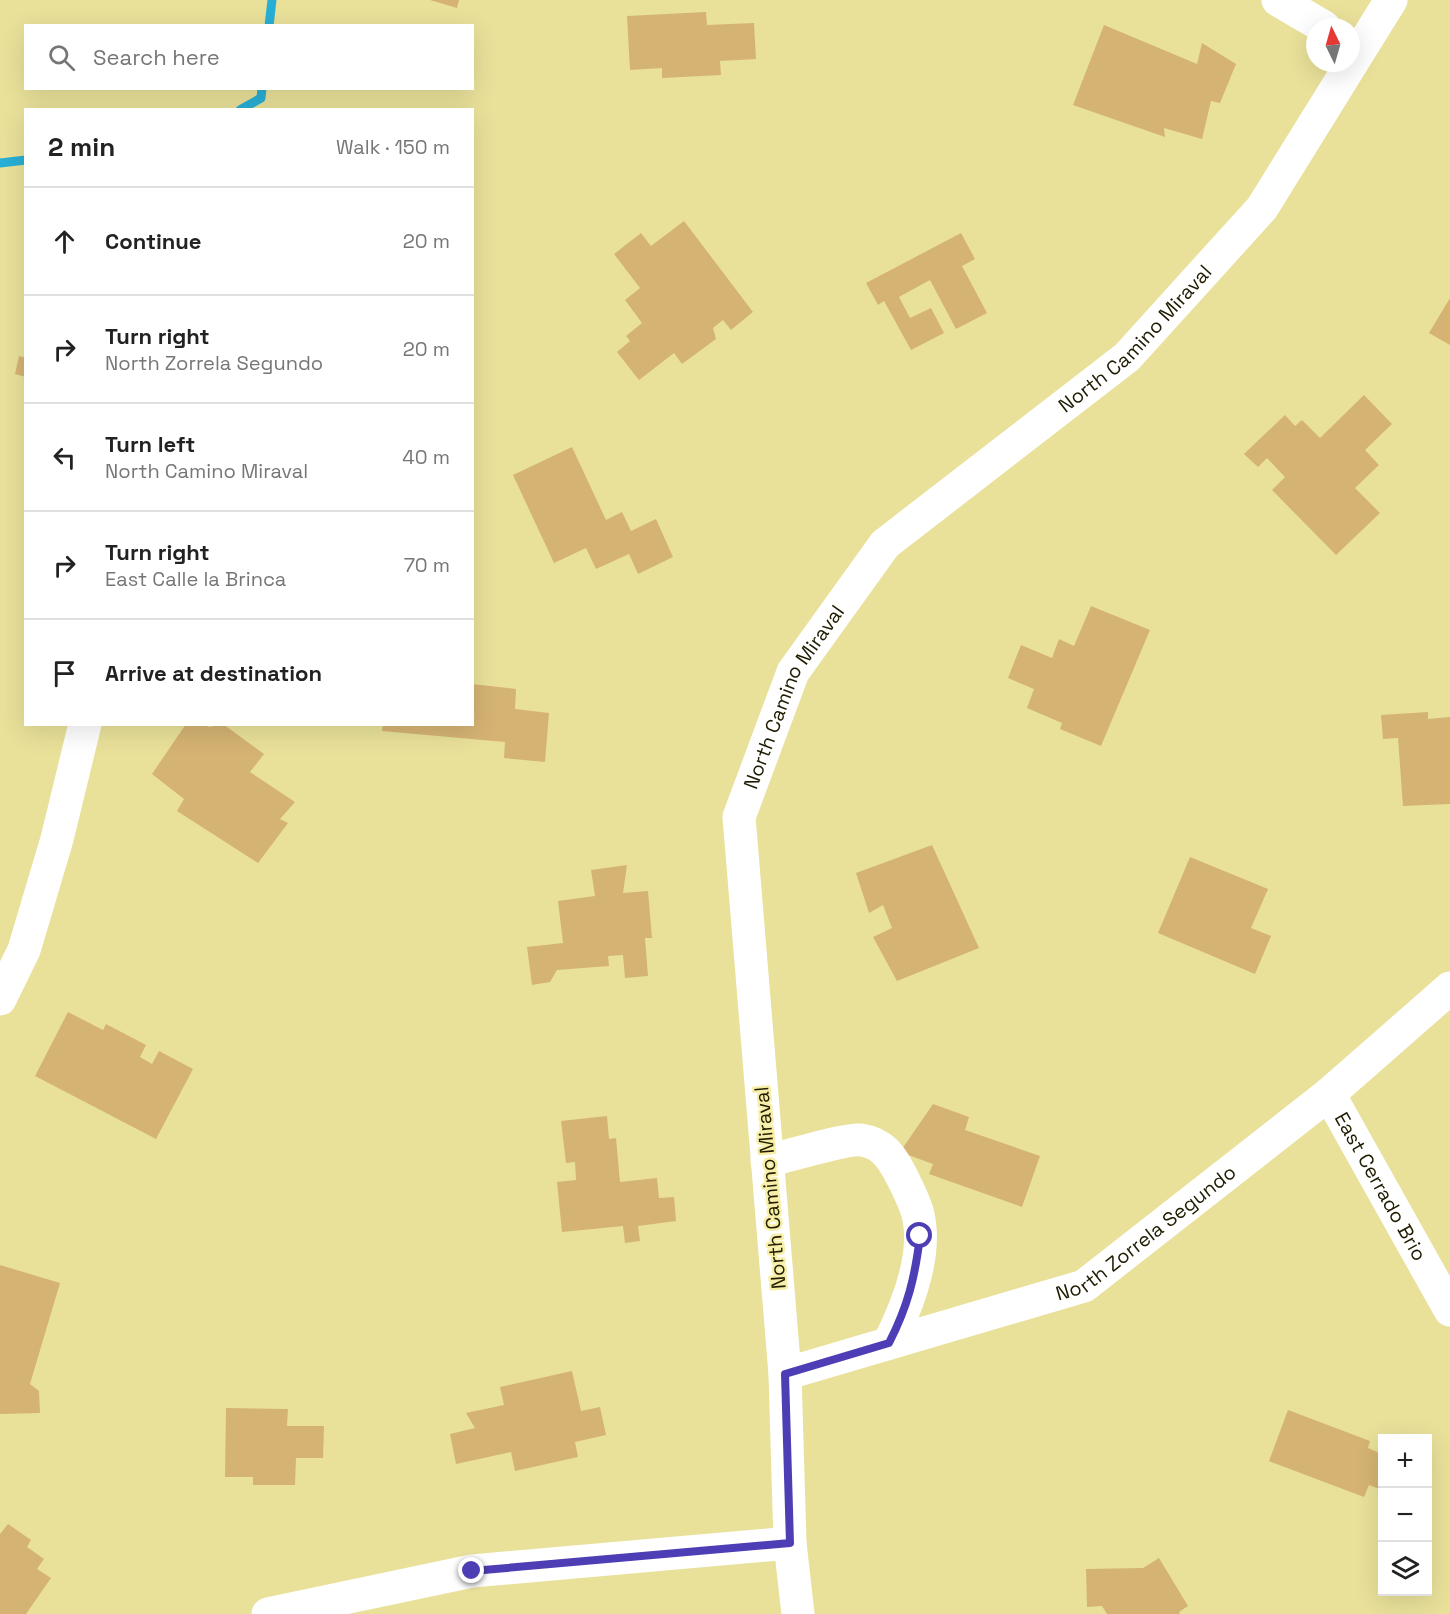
<!DOCTYPE html>
<meta charset="utf-8">
<style>
:root{--surface:#fff;--page:#f2f2f2;--text:#222;--muted:#767676;--line:#e0e0e0}
body{margin:0;font-family:"Space Grotesk",sans-serif;background:var(--page);color:var(--text)}
.controls{position:absolute;right:18px;bottom:18px;display:grid;overflow:hidden;border-radius:0px;box-shadow:0 6px 24px #0002}
.controls button{width:54px;height:54px;display:grid;place-items:center;padding:0;border:0;border-bottom:2px solid var(--line);background:var(--surface);color:var(--text);font:30px sans-serif}
.compass{position:absolute;left:1306px;top:18px;width:54px;height:54px;border-radius:50%;background:var(--surface);box-shadow:0 6px 24px #0002;rotate:355deg}
.stop{position:absolute;width:18px;height:18px;margin:-14px;border:4px solid #4e3eb5;border-radius:50%;background:#fff}
.stop.end{background:#4e3eb5;border-color:#fff;box-shadow:0 2px 6px #0008}
.list{margin:0;padding:0;list-style:none}
h2{display:flex;justify-content:space-between;align-items:center;height:78px;margin:0;padding:0 24px;font-size:26px}
h2 small{font-size:20px;font-weight:400;color:var(--muted)}
.list li{display:grid;grid-template-columns:39px 1fr auto;gap:18px;align-items:center;box-sizing:border-box;height:108px;padding:0 24px;border-top:2px solid var(--line)}
.list b{display:block;font-size:22px;white-space:nowrap}
.list p{margin:0;font-size:20px;white-space:nowrap;color:var(--muted)}
.list em{font-size:20px;font-style:normal;color:var(--muted)}
.icon{flex:none;width:33px;height:33px;fill:none;stroke:currentColor;stroke-width:2;stroke-linecap:round;stroke-linejoin:round}
.map{position:relative;flex:none;width:1450px;height:1614px;overflow:hidden}
.search{position:absolute;background:var(--surface);box-shadow:0 6px 24px #0002;left:24px;top:24px;width:450px;height:66px;display:flex;align-items:center;gap:15px;box-sizing:border-box;padding:0 21px;border-radius:0px;color:var(--muted);font-size:22px}
.panel{position:absolute;background:var(--surface);box-shadow:0 6px 24px #0002;left:24px;top:108px;width:450px;height:618px;border-radius:0px}
.map>svg:first-child{display:block}
.lines{fill:none;stroke-linecap:round;stroke-linejoin:round}
.stream{stroke:#28afd5;stroke-width:9}
.building{fill:#d5b373}
.minor{stroke:#fff;stroke-width:33}
.route{stroke:#4e3eb5;stroke-width:8}
.labels{text-anchor:middle;stroke-width:5;stroke-linejoin:round;paint-order:stroke}
.street-label{font-size:20px;fill:#201c01;stroke:#f7efa7}
</style>
<div class="map">
<svg width="1450" height="1614" viewBox="0 0 1450 1614">
<rect width="100%" height="100%" fill="#e9e19a"/>
<g class="lines">
<!-- stream -->
<path class="stream" d="M269,26L272,0
M240,110L261,98L262,88
M0,163L26,160"/>
</g>
<!-- building -->
<path class="building" d="M430,0H459L457,8Z
M706,12L707,25L754,23L756,59L720,61L721,75L662,78V68L630,70L627,16Z
M1104,25L1197,64L1202,43L1236,64L1220,103L1211,101L1202,139L1164,128L1165,137L1073,105Z
M684,221L753,312L731,330L723,320L713,328L716,339L682,364L674,353L639,380L617,352L630,341L626,336L642,323L625,300L640,288L614,254L641,233L651,246Z
M961,233L975,259L962,266L987,313L956,329L930,280L899,297L910,318L931,308L944,333L911,350L884,301L878,305L866,283Z
M1450,298V345L1429,333Z
M19,356L26,358V377L15,374Z
M1364,395L1392,424L1365,450L1379,465L1355,488L1380,513L1336,555L1272,490L1285,477L1267,458L1258,467L1244,454L1285,415L1295,426L1302,420L1320,438Z
M572,447L606,520L622,512L631,531L656,519L673,557L638,574L629,554L596,569L586,548L554,563L513,475Z
M1091,606L1150,630L1101,746L1060,729L1062,723L1027,708L1034,689L1008,678L1021,645L1052,658L1059,639L1074,646Z
M472,684L516,689L515,709L549,713L545,762L504,758L505,742L382,731L383,724H472Z
M1428,712V719L1450,717V804L1403,806L1398,738L1383,739L1381,715Z
M186,724H205L209,727L223,724L264,754L250,772L295,802L280,819L288,823L258,863L177,811L184,799L152,774Z
M932,845L979,948L897,981L873,937L892,928L883,905L869,913L856,873Z
M1190,857L1268,889L1251,928L1271,936L1255,974L1158,933Z
M627,865L623,893L648,891L652,938H645L648,976L625,978L623,955L608,956L609,966L557,970L550,982L532,985L527,947L563,943L558,901L595,896L591,870Z
M68,1012L103,1030L106,1024L146,1045L140,1057L152,1064L159,1051L193,1069L156,1139L35,1076Z
M933,1104L969,1117L965,1130L1040,1156L1022,1207L929,1174L933,1164L900,1152Z
M607,1116L609,1139L616,1138L620,1182L657,1178L659,1198L674,1197L676,1221L638,1226L640,1241L625,1243L623,1226L562,1232L557,1182L576,1180L575,1162L566,1163L561,1121Z
M0,1265L60,1283L30,1384L39,1391L40,1413L0,1414Z
M572,1371L581,1411L600,1407L606,1435L575,1442L578,1457L515,1471L511,1452L456,1464L450,1434L475,1428L466,1413L504,1405L500,1387Z
M226,1408L288,1409L287,1426H324L323,1458H296L295,1485H253V1477H225Z
M1288,1410L1370,1441L1368,1448L1382,1454V1490L1369,1485L1364,1497L1269,1461Z
M8,1524L31,1540L27,1547L44,1559L37,1569L51,1578L26,1614H0V1534Z
M1159,1558L1188,1606L1179,1612L1180,1614H1107L1102,1606L1087,1607L1086,1569L1143,1568Z"/>
<g class="lines">
<!-- minor -->
<g class="minor">
<path d="M1278,0L1324,27"/>
<path d="M0,999L24,950L57,839L85,724"/>
<path id="s1" d="M1329,1094L1450,1310"/>
<path d="M767,1161C786,1157 846,1138 861,1140C882,1143 891,1156 900,1173C906,1185 913,1198 917,1211C929,1252 907,1307 889,1343"/>
<path id="s2" d="M785,1374L1084,1286L1329,1094L1450,988"/>
<path d="M268,1614L472,1571L790,1543"/>
<path id="s3" d="M798,1614L790,1543L785,1374L739,817L793,672L885,544L1127,357L1262,208L1391,0"/>
</g>
</g>
<g class="lines">
<!-- route -->
<path class="route" d="M472,1571L790,1543L785,1374L889,1343C908,1306 915,1277 920,1236"/>
</g>
<g class="labels">
<!-- street labels -->
<g class="street-label">
<text dy="7" stroke="none"><textPath href="#s3" startOffset="1436">North Camino Miraval</textPath></text>
<text dy="7" stroke="none"><textPath href="#s3" startOffset="932">North Camino Miraval</textPath></text>
<text dy="7" stroke="none"><textPath href="#s1" startOffset="106">East Cerrado Brio</textPath></text>
<text transform="translate(770 1188) rotate(-95)" y="7">North Camino Miraval</text>
<text dy="7" stroke="none"><textPath href="#s2" startOffset="392">North Zorrela Segundo</textPath></text>
</g>
</g>
</svg>
<div class="controls">
<button>+</button>
<button>−</button>
<button><svg class="icon" aria-label="layers" viewBox="0 0 24 24"><path d="M12 4l9 5-9 5-9-5zM3 14l9 5 9-5"/></svg></button>
</div>
<svg class="compass" viewBox="-18 -18 36 36"><path d="M0-13l5 13h-10z" fill="#e53935"/><path d="M0 13l5-13h-10z" fill="#767676"/></svg>
<div class="stop" style="left:920px;top:1236px"></div>
<div class="stop end" style="left:472px;top:1571px"></div>
<div class="search"><svg class="icon" aria-label="search" viewBox="0 0 24 24"><circle cx="10" cy="10" r="6"/><path d="M15 15l6 6"/></svg>Search here</div>
<section class="panel">
<h2>2 min<small>Walk · 150 m</small></h2>
<ul class="list">
<li><svg class="icon" aria-label="ahead" viewBox="0 0 24 24"><path d="M12 20V5M6 11l6-6 6 6"/></svg><div><b>Continue</b></div><em>20 m</em></li>
<li><svg class="icon" aria-label="right" viewBox="0 0 24 24"><path d="M7 20v-9h11M14 6l5 5-5 5"/></svg><div><b>Turn right</b><p>North Zorrela Segundo</p></div><em>20 m</em></li>
<li><svg class="icon" aria-label="left" viewBox="0 0 24 24"><path d="M17 20v-9H6M10 6l-5 5 5 5"/></svg><div><b>Turn left</b><p>North Camino Miraval</p></div><em>40 m</em></li>
<li><svg class="icon" aria-label="right" viewBox="0 0 24 24"><path d="M7 20v-9h11M14 6l5 5-5 5"/></svg><div><b>Turn right</b><p>East Calle la Brinca</p></div><em>70 m</em></li>
<li><svg class="icon" aria-label="arrive" viewBox="0 0 24 24"><path d="M6 21V4h12l-3 4 3 4H6"/></svg><div><b>Arrive at destination</b></div></li>
</ul>
</section>
</div>
